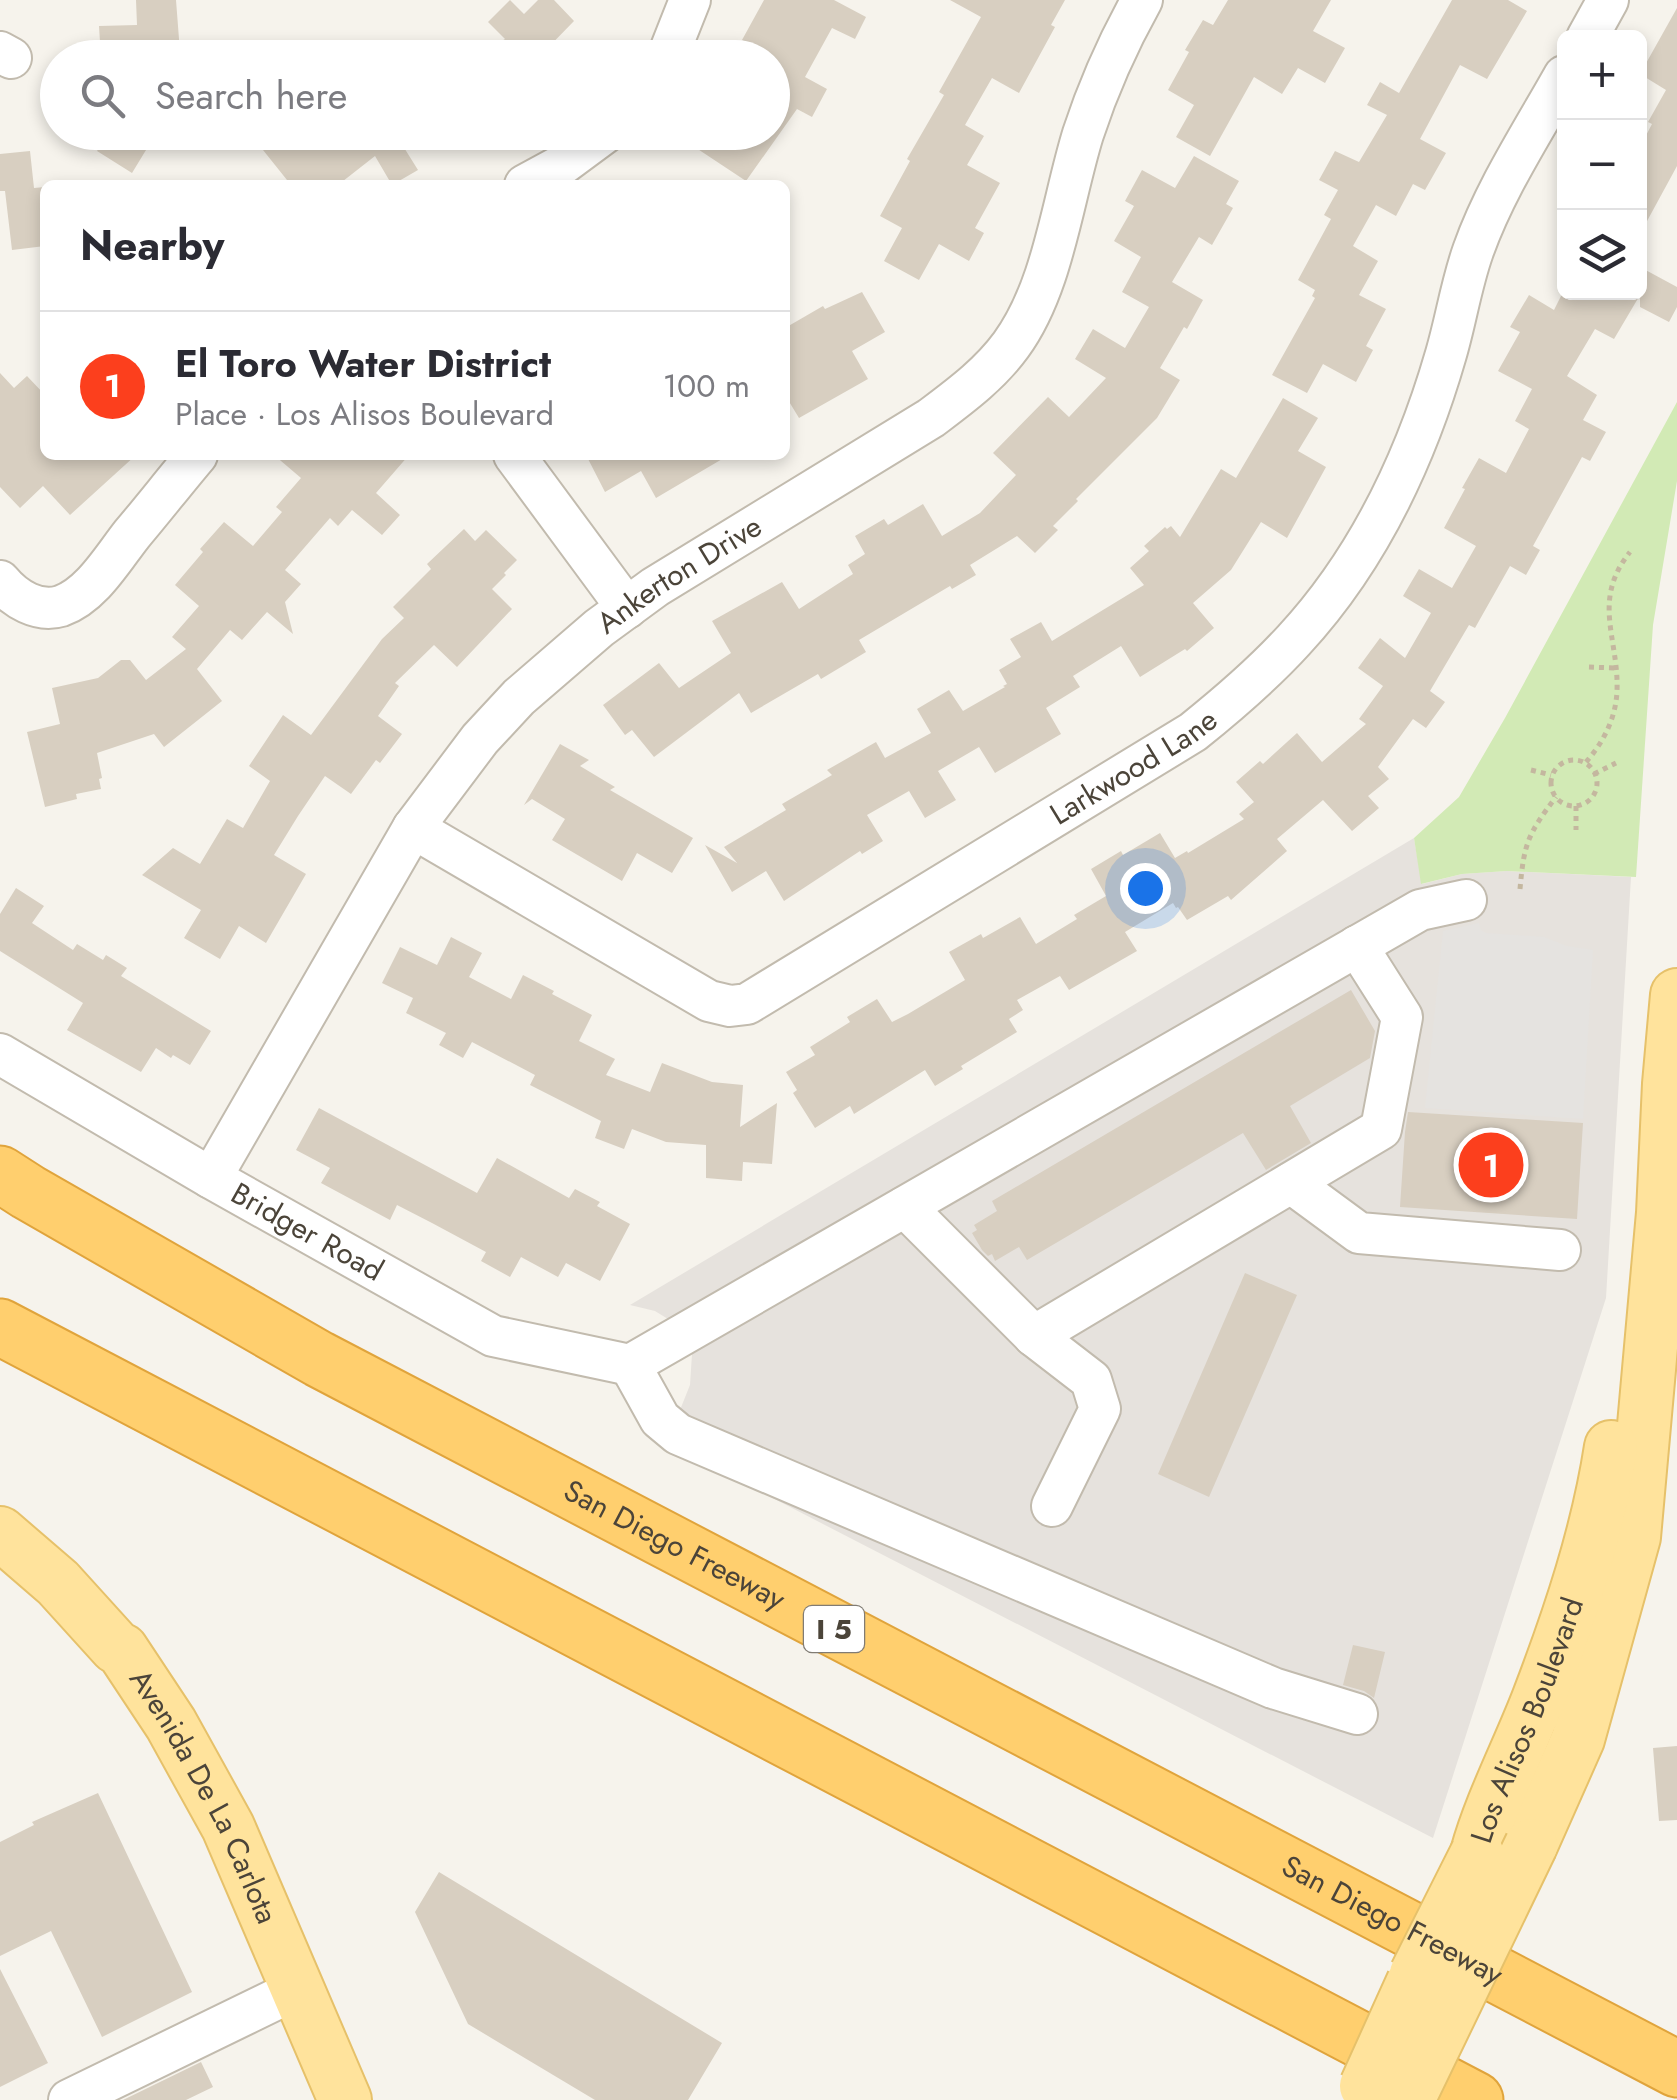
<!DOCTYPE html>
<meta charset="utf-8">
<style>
:root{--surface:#fff;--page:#f2f2f3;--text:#2b2b33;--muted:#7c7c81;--line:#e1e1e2;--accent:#fc3f1d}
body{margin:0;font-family:Jost,sans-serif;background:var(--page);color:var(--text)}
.controls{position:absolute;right:30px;top:30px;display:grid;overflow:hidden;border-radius:15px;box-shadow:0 5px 15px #0003}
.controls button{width:90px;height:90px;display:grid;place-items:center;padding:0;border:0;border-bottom:2px solid var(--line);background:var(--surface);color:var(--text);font:50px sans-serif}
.you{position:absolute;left:1145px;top:888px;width:35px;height:35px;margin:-25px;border:8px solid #fff;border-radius:50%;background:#1a73e8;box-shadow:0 0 0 15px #1a73e833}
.badge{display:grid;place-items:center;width:65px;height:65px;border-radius:50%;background:var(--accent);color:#fff;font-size:32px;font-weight:700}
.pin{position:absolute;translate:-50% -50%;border:5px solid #fff;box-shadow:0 2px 10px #0006}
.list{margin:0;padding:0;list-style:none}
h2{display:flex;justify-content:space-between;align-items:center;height:130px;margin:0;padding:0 40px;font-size:42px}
h2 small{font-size:32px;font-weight:400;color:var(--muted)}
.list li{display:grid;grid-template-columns:65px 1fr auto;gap:30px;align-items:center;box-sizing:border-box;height:150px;padding:0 40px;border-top:2px solid var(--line)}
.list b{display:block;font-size:38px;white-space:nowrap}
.list p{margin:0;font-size:32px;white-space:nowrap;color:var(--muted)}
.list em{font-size:32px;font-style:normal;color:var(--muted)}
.icon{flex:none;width:55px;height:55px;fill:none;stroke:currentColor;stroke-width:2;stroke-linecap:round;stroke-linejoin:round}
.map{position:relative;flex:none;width:1677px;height:2100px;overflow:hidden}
.search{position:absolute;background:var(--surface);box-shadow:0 5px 15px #0003;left:40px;top:40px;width:750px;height:110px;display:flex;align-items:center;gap:25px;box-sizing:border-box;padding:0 35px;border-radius:55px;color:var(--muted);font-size:38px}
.panel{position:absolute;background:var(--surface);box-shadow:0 5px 15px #0003;left:40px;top:180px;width:750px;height:280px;border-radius:15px}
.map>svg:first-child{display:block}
.industrial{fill:#e6e2dd}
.green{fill:#d2eab5}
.parking{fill:#e5e3e0}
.building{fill:#d8cfc1}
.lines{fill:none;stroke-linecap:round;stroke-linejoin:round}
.minor-casing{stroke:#c2bbae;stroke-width:44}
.major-casing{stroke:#e6c16a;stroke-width:56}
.highway-casing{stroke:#e0a43c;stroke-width:59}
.path{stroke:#c4b79f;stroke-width:5;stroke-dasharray:5 5;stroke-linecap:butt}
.minor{stroke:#fff;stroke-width:40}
.major{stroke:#ffe39c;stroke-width:52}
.highway{stroke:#ffcf6e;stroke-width:55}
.major-bridge-casing{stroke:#e6c16a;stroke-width:56;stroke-linecap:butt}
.major-bridge{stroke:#ffe39c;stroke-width:52}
.labels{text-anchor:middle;stroke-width:10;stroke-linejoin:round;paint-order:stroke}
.shield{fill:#fff;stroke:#817c74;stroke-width:2.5}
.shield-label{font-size:28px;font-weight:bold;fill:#4b4439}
.street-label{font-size:30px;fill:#4b4439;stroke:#fff}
</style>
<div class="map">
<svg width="1677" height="2100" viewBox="0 0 1677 2100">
<rect width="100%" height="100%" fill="#f6f3ec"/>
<!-- industrial -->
<path class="industrial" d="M1414,838L1422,884L1462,874L1507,871L1631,877L1606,1298L1433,1838L652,1436L678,1415L690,1385L692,1354L685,1340L668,1319L655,1311L630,1305Z"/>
<!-- green -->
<path class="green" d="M1677,402V481L1653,625L1636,877L1507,871L1462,874L1421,884L1414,838L1459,797L1505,718Z"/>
<!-- parking -->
<path class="parking" d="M1479,923L1481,930L1486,933L1544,937L1567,946L1593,950L1583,1119L1425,1108L1443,931Z"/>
<!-- building -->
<path class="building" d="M136,0H176L180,52L129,58H101L99,26L137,25Z
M510,0L524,14L538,0H554L574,21L538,58H473L505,39L488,22Z
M764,0H834L866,17L855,39L832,28L805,77L827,89L812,117L797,109L746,181L672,132H772V56L742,40Z
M950,0H1065L1051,25L1055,27L1019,93L992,78L965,125L984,136L967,165L1000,183L975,228L984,233L969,261L939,244L919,280L884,261L902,228L880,216L910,161L907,159L944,95L939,92L981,17Z
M1228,0H1331L1313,31L1345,48L1325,83L1298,68L1282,94L1254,77L1210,156L1176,137L1194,105L1168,90L1189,52L1185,50L1203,20L1213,25Z
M1452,0H1508L1527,11L1487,79L1460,65L1420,139L1446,153L1425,190L1413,184L1396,216L1376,205L1353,246L1378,261L1359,295L1386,309L1366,346L1373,350L1356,382L1323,364L1307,393L1272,375L1315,298L1312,296L1315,290L1298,280L1331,219L1324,215L1338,190L1319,180L1335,151L1359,162L1387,115L1367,105L1380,82L1399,93Z
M1677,8V166L1640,234V147L1652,124L1648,122L1666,90L1640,74Z
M108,132H157L132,173L97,151Z
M275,132H405L398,138L418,170L392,185L375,156L338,185H291L259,145Z
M30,151L34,188L45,187V246L12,250L5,191H0V154Z
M1194,156L1239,181L1226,204L1233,208L1212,245L1199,237L1172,282L1203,300L1187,329L1184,327L1160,368L1180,380L1157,418L1076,499L1078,501L1053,526L1058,530L1035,553L1017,536L970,565L976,575L952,589L950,586L859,640L866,652L821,679L818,674L751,713L739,693L654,757L632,730L625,735L603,705L659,663L679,688L731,653L712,621L782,582L799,609L853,574L848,565L865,554L855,536L884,519L888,525L923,504L942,536L980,513L1016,475L993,453L1048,397L1069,417L1106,378L1075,359L1093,329L1125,348L1149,307L1122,292L1141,257L1114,241L1134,206L1125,201L1142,170L1175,188Z
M1640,267L1677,287V307L1669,322L1640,307V295L1614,339L1595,329L1567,376L1597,395L1583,420L1606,432L1590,461L1582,457L1533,546L1540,550L1526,575L1510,566L1475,628L1469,625L1430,691L1445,702L1426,728L1413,719L1378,767L1389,779L1368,796L1379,808L1352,831L1323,800L1277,839L1287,851L1231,900L1228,896L1187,920L1178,907L1176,908L1173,903L1125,932L1137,951L1069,990L1060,976L1017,1000L1023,1010L1009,1019L1017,1032L961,1066L963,1069L935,1086L925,1070L854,1114L850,1106L815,1128L793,1093L797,1090L786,1072L815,1055L810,1047L850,1022L847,1017L877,999L892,1022L908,1014L965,980L949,952L981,934L983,938L1020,917L1036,944L1077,919L1074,915L1106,896L1091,869L1121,851L1123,855L1160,833L1175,858L1187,851L1188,853L1244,819L1239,814L1254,802L1236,782L1260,761L1263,764L1297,733L1322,762L1366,724L1359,719L1383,686L1358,668L1380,638L1405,658L1431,613L1403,596L1419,569L1452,588L1476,546L1444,528L1465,489L1462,488L1479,458L1506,473L1529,429L1515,421L1532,389L1498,371L1520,332L1510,327L1529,295L1554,310L1563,292H1640Z
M862,292L885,332L852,351L868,379L799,418L785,395V328L823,306L825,309Z
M0,373L14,388L27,376L45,395V455H136L70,515L43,486L20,508L0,487Z
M1283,398L1318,418L1298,451L1326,467L1287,538L1261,522L1231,570L1193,603L1214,628L1187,651L1185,649L1140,677L1121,646L1073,676L1080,687L1046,708L1061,734L995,773L979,747L938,771L956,800L925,818L909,791L867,815L883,841L862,854L860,851L784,901L766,871L732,892L705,845L737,863L724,847L786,810L782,804L832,775L827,770L876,742L885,758L931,733L917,709L949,690L963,711L1005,687L1003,686L1007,684L999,670L1021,657L1010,639L1041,622L1052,641L1144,585L1130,568L1149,551L1144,546L1165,527L1167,529L1171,526L1180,537L1221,469L1236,478Z
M274,455H409L376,493L400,515L382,535L352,510L338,526L330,518L285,570L301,584L285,602L293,634L267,612L242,640L230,630L197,669L222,701L164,747L154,734L97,753L102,778L99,779L101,789L76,794L77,799L45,807L27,732L60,724L52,688L98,678L121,660H130L146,680L186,649L172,637L199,606L175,585L203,552L200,549L224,522L253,546L282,512L276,507L301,478Z
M586,455H729L656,498L641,471L605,492Z
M464,529L475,541L486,530L517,560L504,573L506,575L492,589L512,609L457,667L434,645L395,683L399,686L378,716L402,734L380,763L376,760L351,794L325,776L298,816L274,855L306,874L266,943L239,926L220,959L184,938L201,910L142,875L173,848L200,864L227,819L243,828L270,781L249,766L283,715L311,735L382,639L404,618L393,607L431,569L427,564Z
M560,744L589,760L580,766L615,787L610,790L693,838L672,873L637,853L622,881L552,840L565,819L532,799L524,805Z
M16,888L44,906L32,923L73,950L77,944L103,960L106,955L127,968L121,976L211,1031L190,1065L173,1055L171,1058L156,1048L141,1072L67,1030L83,1003L0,951V914Z
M451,937L482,953L469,977L511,999L523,975L554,991L552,994L592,1015L579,1041L615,1059L606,1075L650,1092L662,1063L712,1082L743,1085L740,1127L777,1103L772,1164L743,1162L742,1181L706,1178V1145L666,1142L632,1129L624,1149L595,1138L601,1121L530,1085L535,1075L472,1042L463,1058L439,1045L446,1033L406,1013L413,998L382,983L400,947L437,965Z
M1351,990L1375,1031L1370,1058L1290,1106L1311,1143L1266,1170L1243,1133L1027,1260L1019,1247L995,1261L992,1254L988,1256L982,1250L972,1233L977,1230L974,1225L997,1211L992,1201Z
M319,1108L477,1193L497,1158L569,1198L575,1189L600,1202L597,1206L630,1224L600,1281L566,1263L558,1277L521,1257L510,1277L481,1261L486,1252L432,1223L397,1205L390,1220L321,1183L330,1168L296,1150Z
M1408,1112L1583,1123L1577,1219L1400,1207L1405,1132Z
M1245,1273L1297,1295L1209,1497L1158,1474Z
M1353,1645L1385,1652L1374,1698L1364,1691L1343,1685Z
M1677,1746V1820L1659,1821L1653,1748Z
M98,1793L192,1992L102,2037L51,1931L0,1956V1842L34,1825L32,1822Z
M439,1872L722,2043L688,2100H595L468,2024L415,1912Z
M0,1969L48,2063L0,2087Z
M201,2062L213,2087L186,2100H123Z"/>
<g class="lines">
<defs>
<g id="minor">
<path d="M1587,38L1608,0"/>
<path d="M0,52L11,58"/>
<path d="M667,58L690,0"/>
<path d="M525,185L560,166L606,132"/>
<path d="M514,455L627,608"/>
<path d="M0,581C15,599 38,613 61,606C92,595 113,558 132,534C154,508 175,481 197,455"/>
<path id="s1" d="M413,828L709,1001L730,1006L747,1004L1193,732C1228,704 1263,674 1294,640C1368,560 1416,458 1446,354C1456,320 1461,285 1473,251C1495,189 1532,133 1564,76"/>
<path id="s2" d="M0,1054L211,1178L493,1336L630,1365"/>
<path id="s3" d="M211,1178L413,828L480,739L519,697L599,628L655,587L931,418C960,396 989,375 1011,345C1053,288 1062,202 1083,134C1098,88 1118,43 1142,0"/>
<path d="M1291,1183L1359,1233L1560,1250"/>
<path d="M905,1207L1034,1336L1381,1129L1402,1017L1357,946"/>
<path d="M1034,1336L1091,1380L1100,1409L1052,1506"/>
<path d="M630,1365L1420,910L1466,900"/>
<path d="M630,1365L660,1419L678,1434L1273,1688L1357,1714"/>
<path d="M69,2100L297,1989"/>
</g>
<g id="major">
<path id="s4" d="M0,1533L58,1583L116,1647L122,1650L171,1724L228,1827L345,2100"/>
<path d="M1531,1845L1578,1739L1634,1537L1663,1213L1669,1084L1677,995"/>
<path id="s5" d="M1477,1853C1491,1802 1520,1747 1539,1697C1570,1616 1598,1532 1611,1447"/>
</g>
<g id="highway">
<path id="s6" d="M0,1174L28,1192L319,1359L1677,2069"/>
<path d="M0,1327L1475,2100"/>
</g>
</defs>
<!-- minor casing -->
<use href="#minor" class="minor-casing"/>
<!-- major casing -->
<use href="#major" class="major-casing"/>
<!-- highway casing -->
<use href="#highway" class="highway-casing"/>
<!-- path -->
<path class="path" d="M1589,667L1615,668
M1551 783a23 23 0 1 1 46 0a23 23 0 1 1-46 0Z
M1586,762C1603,743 1616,718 1617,691C1619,638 1591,601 1630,552
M1531,770L1551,775
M1594,774L1616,763
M1576,806V830
M1520,889C1524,843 1528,834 1556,797"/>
<!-- minor -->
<use href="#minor" class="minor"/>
<!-- major -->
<use href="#major" class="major"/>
<!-- highway -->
<use href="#highway" class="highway"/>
<defs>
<path id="major-bridge" d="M1416,1974L1477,1853
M1366,2086L1413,1982
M1408,2100L1531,1845"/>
</defs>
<!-- major-bridge casing -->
<use href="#major-bridge" class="major-bridge-casing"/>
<!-- major-bridge -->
<use href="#major-bridge" class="major-bridge"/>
</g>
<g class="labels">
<!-- shield labels -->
<rect class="shield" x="804" y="1606" width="60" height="46" rx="8"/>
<g class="shield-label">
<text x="834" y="1639">I 5</text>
</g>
<!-- street labels -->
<g class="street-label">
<text dy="10" stroke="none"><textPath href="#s3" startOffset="775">Ankerton Drive</textPath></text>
<text dy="10" stroke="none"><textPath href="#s1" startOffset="835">Larkwood Lane</textPath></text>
<text dy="10" stroke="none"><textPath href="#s2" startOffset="355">Bridger Road</textPath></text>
<text dy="10" stroke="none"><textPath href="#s6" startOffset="770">San Diego Freeway</textPath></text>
<text dy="10" stroke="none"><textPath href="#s5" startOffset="142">Los Alisos Boulevard</textPath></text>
<text dy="10" stroke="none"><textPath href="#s4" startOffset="338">Avenida De La Carlota</textPath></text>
<text dy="10" stroke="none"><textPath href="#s6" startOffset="1580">San Diego Freeway</textPath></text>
</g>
</g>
</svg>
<div class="controls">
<button>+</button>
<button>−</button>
<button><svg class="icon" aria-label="layers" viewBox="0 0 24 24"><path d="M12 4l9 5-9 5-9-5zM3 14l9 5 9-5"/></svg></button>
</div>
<div class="you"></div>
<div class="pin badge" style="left:1491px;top:1165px">1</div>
<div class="search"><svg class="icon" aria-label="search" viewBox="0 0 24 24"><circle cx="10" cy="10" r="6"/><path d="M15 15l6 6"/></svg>Search here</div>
<section class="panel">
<h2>Nearby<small></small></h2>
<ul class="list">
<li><span class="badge">1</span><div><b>El Toro Water District</b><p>Place · Los Alisos Boulevard</p></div><em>100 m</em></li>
</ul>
</section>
</div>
